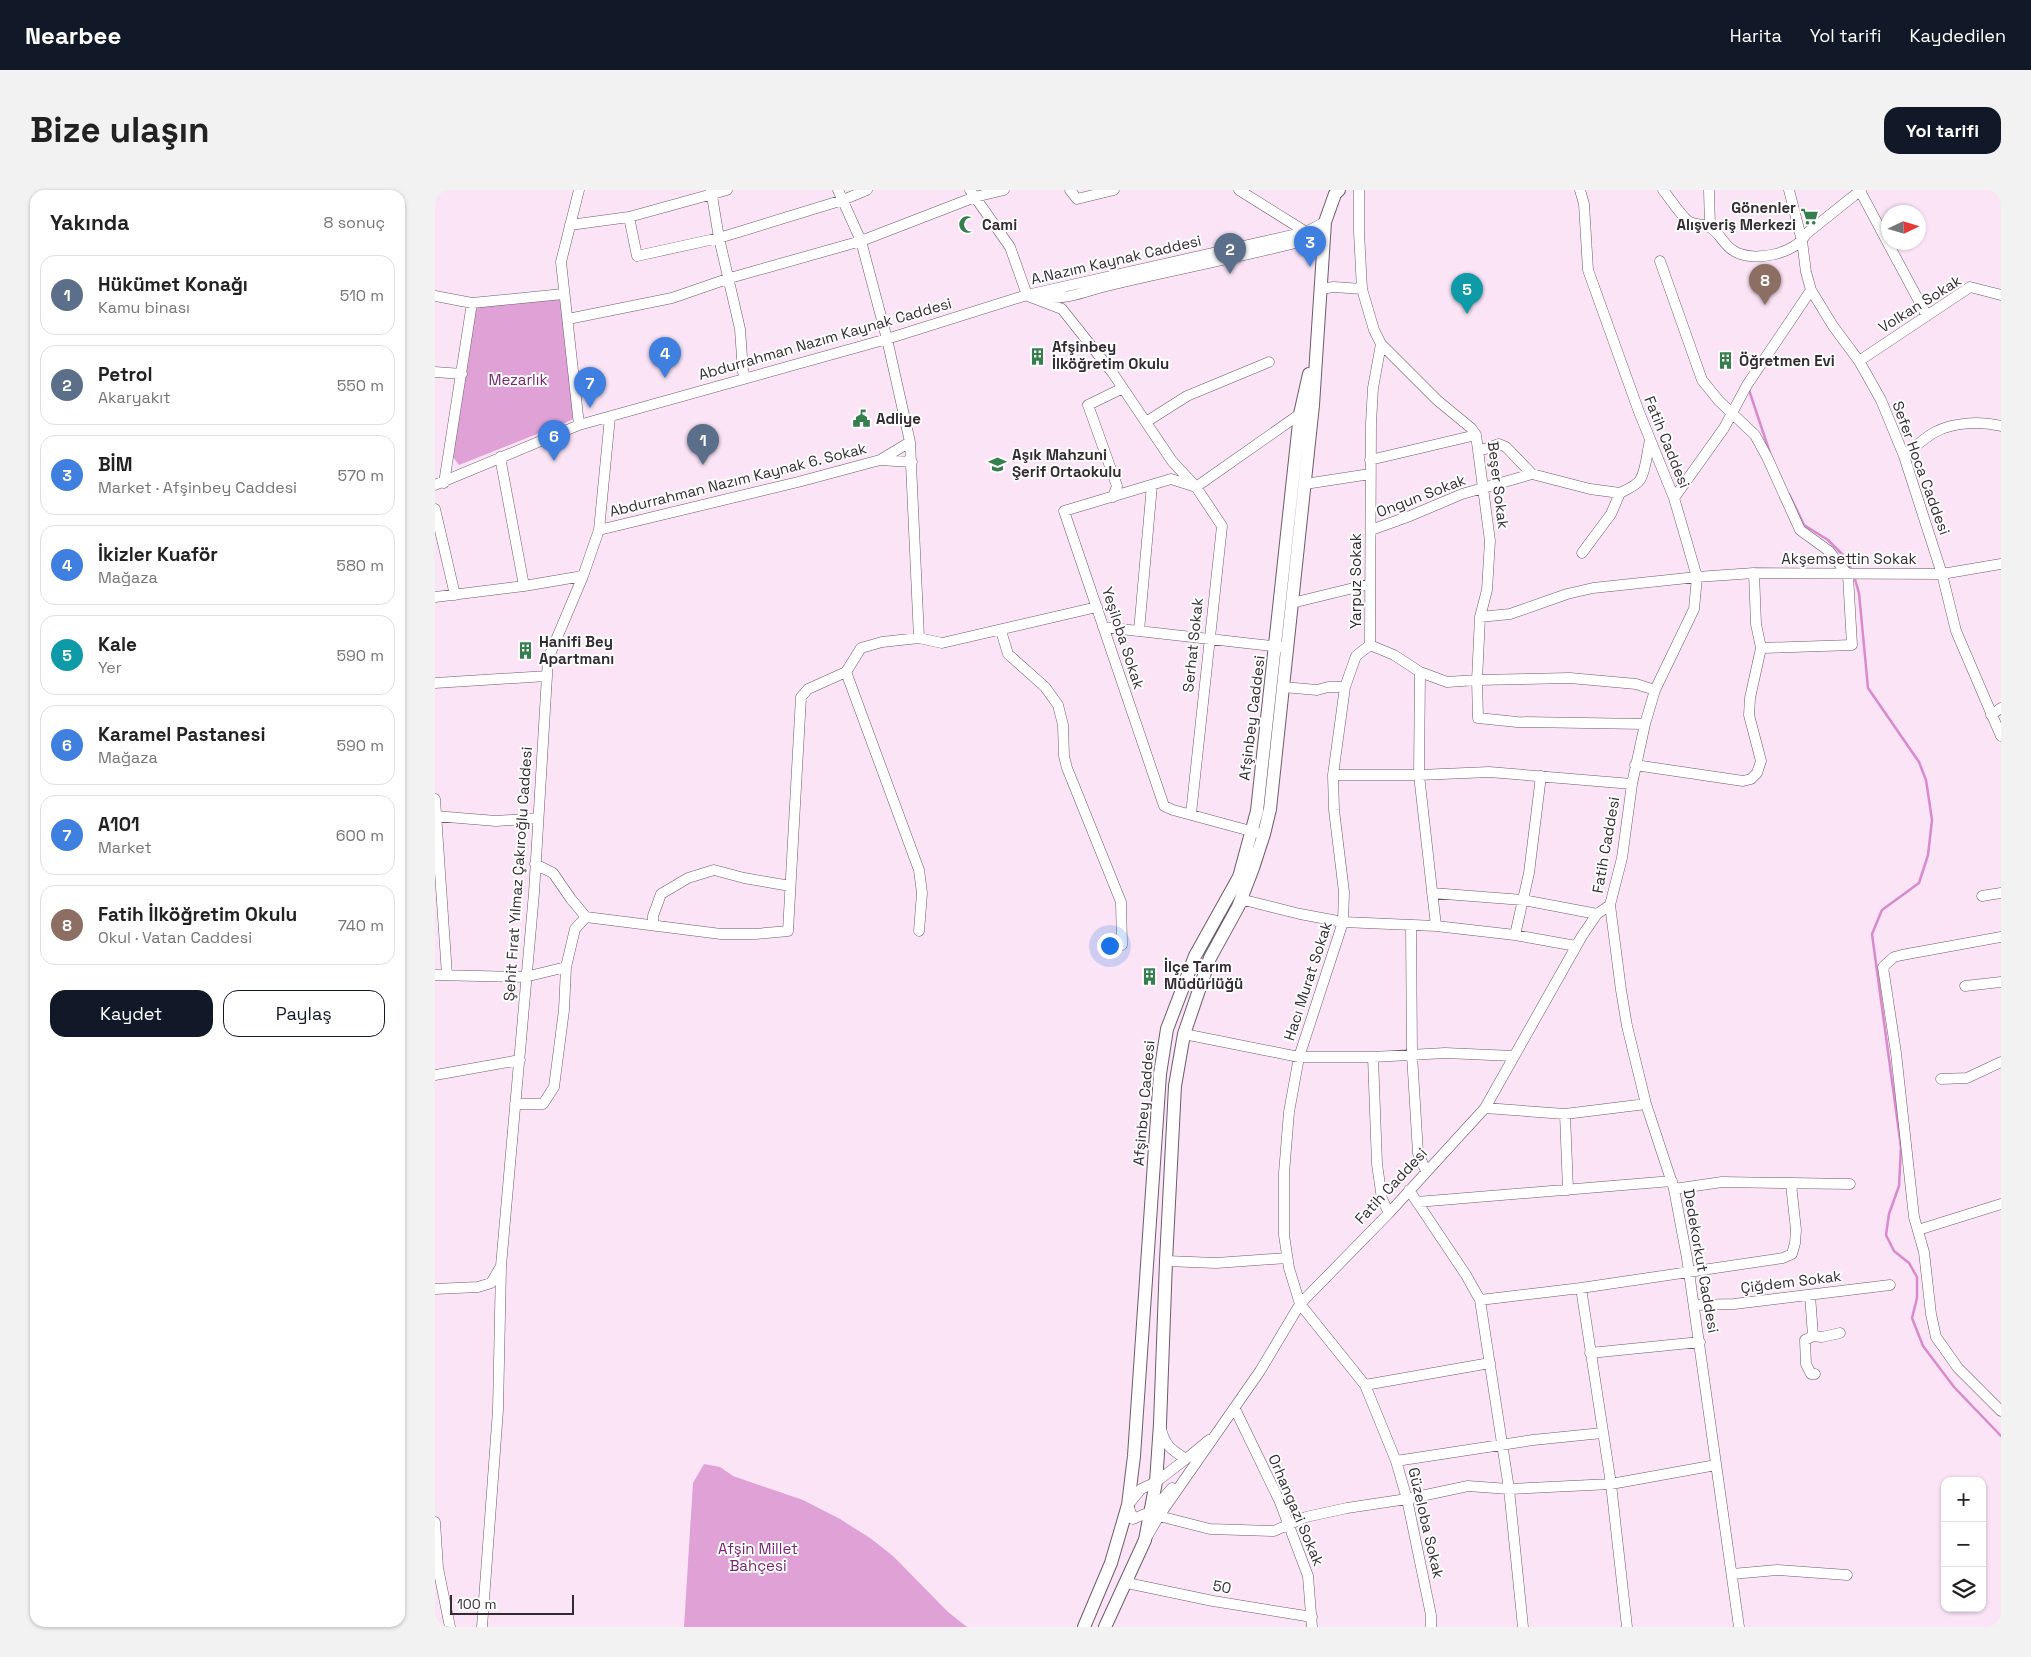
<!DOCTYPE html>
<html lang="tr">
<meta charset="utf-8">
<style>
:root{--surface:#fff;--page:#f2f2f2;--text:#222;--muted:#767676;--line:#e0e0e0;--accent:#111827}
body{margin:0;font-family:"Space Grotesk",sans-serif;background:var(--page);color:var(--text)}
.controls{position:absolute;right:15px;bottom:15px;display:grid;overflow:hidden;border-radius:10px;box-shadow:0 1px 4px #0004}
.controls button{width:45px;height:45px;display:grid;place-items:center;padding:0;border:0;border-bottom:1px solid var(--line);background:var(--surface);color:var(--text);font:25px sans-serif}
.compass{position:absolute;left:1446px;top:15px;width:45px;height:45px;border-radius:50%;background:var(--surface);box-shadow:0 1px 4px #0004;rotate:86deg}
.scale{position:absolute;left:15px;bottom:12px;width:124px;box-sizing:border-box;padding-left:5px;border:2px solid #332b32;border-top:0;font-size:14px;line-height:18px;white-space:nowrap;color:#332b32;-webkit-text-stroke:4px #fff;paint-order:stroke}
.you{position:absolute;left:674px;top:755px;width:18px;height:18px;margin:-12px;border:4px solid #fff;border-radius:50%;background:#1a73e8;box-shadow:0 0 0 8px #1a73e833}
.badge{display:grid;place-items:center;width:32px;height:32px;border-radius:50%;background:var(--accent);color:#fff;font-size:16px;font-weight:700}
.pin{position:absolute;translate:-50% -41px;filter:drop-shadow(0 1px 2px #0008)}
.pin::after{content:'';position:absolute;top:26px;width:18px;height:15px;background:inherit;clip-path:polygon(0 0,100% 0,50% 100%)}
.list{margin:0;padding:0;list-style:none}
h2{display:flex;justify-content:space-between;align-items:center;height:65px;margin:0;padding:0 20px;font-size:21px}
h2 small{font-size:16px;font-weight:400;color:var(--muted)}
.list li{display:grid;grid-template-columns:32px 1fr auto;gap:15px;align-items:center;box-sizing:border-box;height:80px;margin:0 10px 10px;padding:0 10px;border:1px solid var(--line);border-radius:15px}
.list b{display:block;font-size:19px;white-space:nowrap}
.list p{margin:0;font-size:16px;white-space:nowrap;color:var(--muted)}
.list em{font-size:16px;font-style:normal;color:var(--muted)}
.actions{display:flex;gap:10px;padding:15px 20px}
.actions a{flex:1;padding:11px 0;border:1px solid var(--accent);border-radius:15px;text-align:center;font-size:18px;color:var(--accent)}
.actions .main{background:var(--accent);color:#fff}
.icon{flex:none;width:28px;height:28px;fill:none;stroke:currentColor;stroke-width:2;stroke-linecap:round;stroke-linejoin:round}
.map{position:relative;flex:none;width:1566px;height:1437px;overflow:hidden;border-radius:15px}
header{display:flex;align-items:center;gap:30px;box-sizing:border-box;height:70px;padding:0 25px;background:var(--accent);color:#fff}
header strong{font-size:24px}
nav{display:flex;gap:28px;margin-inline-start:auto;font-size:18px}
.intro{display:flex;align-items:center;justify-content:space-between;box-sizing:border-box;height:120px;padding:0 30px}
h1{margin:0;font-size:35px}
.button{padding:12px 22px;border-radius:15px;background:var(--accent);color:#fff;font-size:18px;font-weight:700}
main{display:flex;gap:30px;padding:0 30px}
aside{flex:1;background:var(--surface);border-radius:15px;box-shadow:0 1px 4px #0004}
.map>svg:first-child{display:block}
.green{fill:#e0a1d6}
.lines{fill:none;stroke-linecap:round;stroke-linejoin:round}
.stream{stroke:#d88acd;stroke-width:2.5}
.minor-casing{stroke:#6d5b6a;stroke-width:11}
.major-casing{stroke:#6d5b6a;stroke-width:14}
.minor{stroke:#fff;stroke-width:10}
.major{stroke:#fff;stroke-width:12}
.labels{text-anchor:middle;stroke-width:4;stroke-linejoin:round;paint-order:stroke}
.poi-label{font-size:15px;font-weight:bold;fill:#332b32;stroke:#fff;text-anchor:start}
.street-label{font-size:15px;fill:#332b32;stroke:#fff}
.park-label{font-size:15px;fill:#7d2175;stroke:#fff}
</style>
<header>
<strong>Nearbee</strong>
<nav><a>Harita</a><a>Yol tarifi</a><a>Kaydedilen</a></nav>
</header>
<div class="intro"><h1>Bize ulaşın</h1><a class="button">Yol tarifi</a></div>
<main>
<aside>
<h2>Yakında<small>8 sonuç</small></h2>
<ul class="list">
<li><span class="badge" style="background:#5c6f8a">1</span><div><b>Hükümet Konağı</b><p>Kamu binası</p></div><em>510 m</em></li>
<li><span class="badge" style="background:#5c6f8a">2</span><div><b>Petrol</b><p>Akaryakıt</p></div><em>550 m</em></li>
<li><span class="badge" style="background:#3f7fe0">3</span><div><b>BİM</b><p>Market · Afşinbey Caddesi</p></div><em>570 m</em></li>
<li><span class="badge" style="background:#3f7fe0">4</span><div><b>İkizler Kuaför</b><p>Mağaza</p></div><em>580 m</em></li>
<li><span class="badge" style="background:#0f9aa8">5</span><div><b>Kale</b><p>Yer</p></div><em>590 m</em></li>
<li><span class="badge" style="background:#3f7fe0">6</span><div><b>Karamel Pastanesi</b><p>Mağaza</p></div><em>590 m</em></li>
<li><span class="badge" style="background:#3f7fe0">7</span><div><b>A101</b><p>Market</p></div><em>600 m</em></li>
<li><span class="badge" style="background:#8d6e63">8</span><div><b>Fatih İlköğretim Okulu</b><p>Okul · Vatan Caddesi</p></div><em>740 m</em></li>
</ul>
<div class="actions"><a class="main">Kaydet</a><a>Paylaş</a></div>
</aside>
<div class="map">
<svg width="1566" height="1437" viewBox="0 0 1566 1437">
<rect width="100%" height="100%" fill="#fae4f6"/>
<!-- green -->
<path class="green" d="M128,104L140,228L130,233L24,275L18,267L37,113Z
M269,1274L285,1277L298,1286L368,1310L405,1329L435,1348L458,1366L513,1422L532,1437H249L258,1293Z"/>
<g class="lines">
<!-- stream -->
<path class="stream" d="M1314,200L1335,263
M1354,304L1369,335L1393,350L1410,367L1417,381
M1419,386L1424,403L1433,498L1484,572L1491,590L1497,630L1493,665L1484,693L1447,720L1437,744L1466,957L1464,996L1454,1024L1451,1045L1459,1061L1474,1073L1482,1087V1108L1477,1128L1488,1156L1519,1197L1566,1246"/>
<defs>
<path id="minor" d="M276,0L284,48L305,139L308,182L311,187
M403,0L426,51L452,149L475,252L484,448
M535,0L575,57L592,105
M635,0L642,9L679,0
M804,0L871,42
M924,0V42L927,99
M1228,0C1234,7 1248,29 1255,32C1261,35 1269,34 1274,37C1284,41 1289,56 1299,61C1318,73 1361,64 1371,44L1426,0
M1274,0L1275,37
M1354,0L1367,51L1371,82L1376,100L1398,136L1424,171L1446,210L1469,266L1507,384L1521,441L1566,546
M1425,1L1492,126
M194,27L202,66L284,48L408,10L432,0
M135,35L194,27L292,0
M1225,71L1267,190L1284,211L1320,245L1332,267L1365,340L1394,361L1413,385L1417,455L1326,458
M885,99L899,97L927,99L939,140L946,154L1002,210L1036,238L1041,245L1055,351L1052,400L1045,427L1042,490L1043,528L1082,532L1210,534
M0,106L37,113L128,104
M593,106L627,119L677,182L737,271L761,297L865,224H870
M608,107C633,111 655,99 679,94C744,79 809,66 873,50L889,52
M133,129L237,108L295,88L426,51L540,7L569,0
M946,154L938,198L936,233L935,455L959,465L985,482L1012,492L1042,490L1135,488L1201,494L1220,500
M1424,171L1535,97L1566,105
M0,182L27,184
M711,232L752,206L834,172
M144,235L126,72L144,0
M1044,261L1064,254L1071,257L1097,284
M1469,266C1479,258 1489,248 1500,242C1519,232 1546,231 1566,236
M65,267L89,396
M445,270L477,272
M935,270L1041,245
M9,293L37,113
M870,294L935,284
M0,295L144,235L452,149L592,105L871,42L890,32
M678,307L682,296L653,215L688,198
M1239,308L1289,238L1312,195L1376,100
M0,319L20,405
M164,340L363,292L445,270L475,252
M936,340L975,326L1027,304L1097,284L1155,299L1185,303C1191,300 1202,295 1205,290C1211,281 1212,262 1215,250
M1147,363L1176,324L1185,303
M0,407L89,396L148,386
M857,413L935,394
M1045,427L1075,424L1132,404L1158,398L1262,387L1319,383L1507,384L1566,374
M668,437L846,457
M566,441L573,464L610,497L623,515L628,535L629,566L632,578L686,712L687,755
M704,441L717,295
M935,455L921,466L910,497L898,585L899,620L909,702L908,732L864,867L854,922L849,983V1045L854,1078L865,1114L930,1195L961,1271L972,1309L996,1425V1437
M411,482L484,680L487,703L484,741
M985,482L984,585L1001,736
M0,493L112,486
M848,497L882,500L893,497H910
M1556,525L1566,518
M1200,575L1308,591L1316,589L1322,583L1326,571L1314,525L1315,508L1326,458L1321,434L1319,383
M898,585H984L1054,582L1197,594
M0,609L12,785
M756,624L787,336L761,297L736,289L629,321L729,616L738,620L823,643
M0,626L61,631L103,628
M100,674L118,683L136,709L151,727L286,744H320L353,741L366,507L373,499L411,482L426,458L447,452L484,448L507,453L662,417
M997,703L1088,710L1162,724
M1547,706L1566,703
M1175,715L1186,800L1192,836L1211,914L1239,999L1252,1068L1304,1437
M803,717L809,710L865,724L908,732L1001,736L1080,745L1141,756
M218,735V726L226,704L253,688L279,680L309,688L355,696
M976,735L977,865L983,963L991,981
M1080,745L1094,683L1106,586
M1566,747L1467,765L1459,767L1448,777L1461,863L1479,1027L1489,1062L1496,1124L1501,1147L1523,1178L1566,1221
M0,785L90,787L131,777
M1530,796L1566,792
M749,844L864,867H938L1010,863L1079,866
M938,867L942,974L947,1009L954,1023
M0,885L85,870
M1506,889L1532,888L1566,872
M80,914H108L119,897L129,820L131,777L140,739L151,727
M1050,918L1130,924L1211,914
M1130,924L1133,1000
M1239,999L1287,992L1415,994
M974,1000L1031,1085L1045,1110L1074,1299L1088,1437
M982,1012L1237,991
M1483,1040L1566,1014
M731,1071L781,1073L852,1068
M1146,1098L1176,1294L1192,1437
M0,1099L43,1097L56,1093L66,1076L99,703L113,469L148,386L164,340L175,227
M1375,1105L1378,1146L1370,1150L1371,1174L1376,1184H1380
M1045,1110L1146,1098L1348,1068L1357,1064L1360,1053L1361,1040L1356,994
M1259,1115L1299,1114L1455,1095
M1378,1146L1387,1147L1405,1143
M1155,1163L1265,1152
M930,1195L1055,1173
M800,1219L845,1312L873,1386L877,1437
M726,1239C730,1256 737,1260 751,1269L774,1250
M961,1271L1098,1250L1167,1243
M737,1298L717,1321L698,1329L693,1315L706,1299L721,1292L751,1269
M724,1326L775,1339L839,1341L871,1327L912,1318L972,1309L1033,1296L1074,1299L1176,1294L1281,1275
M0,1332L3,1378L15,1437
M713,1345L724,1326L825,1181L865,1114L954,1023L1050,918L1147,746L1162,724L1175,715L1187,668L1197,594L1210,534L1220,500L1259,419L1262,387L1239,308L1204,222L1153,80L1149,14L1145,0
M1297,1384L1342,1380L1412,1385
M692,1393L778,1411L877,1427
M47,1437L63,1220L66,1077"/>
<path id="major" d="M649,1437L676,1373L693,1315L699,1266L725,884L732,839L760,766L804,687L822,621L865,224L874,184
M670,1437L710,1350L721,1292L725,1234L731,1071L740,896L749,844L775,768L803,717L818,678L829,644L835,619L878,215L890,32L900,4L904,0"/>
</defs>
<!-- minor casing -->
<use href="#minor" class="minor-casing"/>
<!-- major casing -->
<use href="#major" class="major-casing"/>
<!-- minor -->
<use href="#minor" class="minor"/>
<!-- major -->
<use href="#major" class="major"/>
</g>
<!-- icons -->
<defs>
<symbol id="supermarket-bare" viewBox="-9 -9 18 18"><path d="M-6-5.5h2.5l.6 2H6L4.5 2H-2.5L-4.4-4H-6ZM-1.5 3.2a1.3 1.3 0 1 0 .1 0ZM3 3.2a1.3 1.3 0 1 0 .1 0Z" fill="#347f4d" stroke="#fff" stroke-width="2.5" paint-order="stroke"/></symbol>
<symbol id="mosque-bare" viewBox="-9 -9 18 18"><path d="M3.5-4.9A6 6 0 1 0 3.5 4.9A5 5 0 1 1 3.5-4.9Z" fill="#347f4d" stroke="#fff" stroke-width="2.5" paint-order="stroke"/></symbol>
<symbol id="building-bare" viewBox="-9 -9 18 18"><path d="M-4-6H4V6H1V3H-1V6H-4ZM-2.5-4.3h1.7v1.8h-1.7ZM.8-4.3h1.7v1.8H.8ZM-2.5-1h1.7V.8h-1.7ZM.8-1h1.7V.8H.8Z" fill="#347f4d" stroke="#fff" stroke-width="2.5" paint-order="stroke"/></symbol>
<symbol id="civic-bare" viewBox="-9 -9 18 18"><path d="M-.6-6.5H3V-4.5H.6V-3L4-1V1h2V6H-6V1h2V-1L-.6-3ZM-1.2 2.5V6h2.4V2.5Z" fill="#347f4d" stroke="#fff" stroke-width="2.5" paint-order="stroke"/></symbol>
<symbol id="school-bare" viewBox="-9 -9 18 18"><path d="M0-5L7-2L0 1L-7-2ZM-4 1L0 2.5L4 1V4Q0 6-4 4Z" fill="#347f4d" stroke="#fff" stroke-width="2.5" paint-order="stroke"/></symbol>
</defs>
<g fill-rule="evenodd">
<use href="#supermarket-bare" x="1362" y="14" width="25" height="25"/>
<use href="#mosque-bare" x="520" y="22" width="25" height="25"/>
<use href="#building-bare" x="590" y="154" width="25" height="25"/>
<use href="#building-bare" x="1278" y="158" width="25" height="25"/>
<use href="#civic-bare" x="414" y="216" width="25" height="25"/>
<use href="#school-bare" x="550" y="262" width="25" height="25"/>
<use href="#building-bare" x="78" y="448" width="25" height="25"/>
<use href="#building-bare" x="702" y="774" width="25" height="25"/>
</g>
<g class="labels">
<!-- poi labels -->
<g class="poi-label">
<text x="1361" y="23" text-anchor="end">Gönenler<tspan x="1361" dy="17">Alışveriş Merkezi</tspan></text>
<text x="547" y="40">Cami</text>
<text x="617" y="162">Afşinbey<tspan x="617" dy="17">İlköğretim Okulu</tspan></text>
<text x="1304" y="176">Öğretmen Evi</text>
<text x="441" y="234">Adliye</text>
<text x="577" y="270">Aşık Mahzuni<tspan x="577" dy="17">Şerif Ortaokulu</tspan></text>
<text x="104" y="457">Hanifi Bey<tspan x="104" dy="17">Apartmanı</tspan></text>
<text x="729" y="782">İlçe Tarım<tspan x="729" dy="17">Müdürlüğü</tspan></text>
</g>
<!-- street labels -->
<g class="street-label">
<text transform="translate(681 70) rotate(-13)" y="5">A.Nazım Kaynak Caddesi</text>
<text transform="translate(1485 114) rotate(-32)" y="5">Volkan Sokak</text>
<text transform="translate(390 149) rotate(-16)" y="5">Abdurrahman Nazım Kaynak Caddesi</text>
<text transform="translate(1232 252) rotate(68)" y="5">Fatih Caddesi</text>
<text transform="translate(1486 278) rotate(70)" y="5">Sefer Hoca Caddesi</text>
<text transform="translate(303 290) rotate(-14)" y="5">Abdurrahman Nazım Kaynak 6. Sokak</text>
<text transform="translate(1063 295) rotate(83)" y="5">Beşer Sokak</text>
<text transform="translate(986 306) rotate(-21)" y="5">Ongun Sokak</text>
<text x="1414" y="374">Akşemsettin Sokak</text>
<text transform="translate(921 391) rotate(-90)" y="5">Yarpuz Sokak</text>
<text transform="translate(688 448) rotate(72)" y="5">Yeşiloba Sokak</text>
<text transform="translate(758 455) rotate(-84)" y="5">Serhat Sokak</text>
<text transform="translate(817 528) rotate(-83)" y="5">Afşinbey Caddesi</text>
<text transform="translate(1171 655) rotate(-80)" y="5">Fatih Caddesi</text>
<text transform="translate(83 684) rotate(-86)" y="5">Şehit Fırat Yılmaz Çakıroğlu Caddesi</text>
<text transform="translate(873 791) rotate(-72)" y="5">Hacı Murat Sokak</text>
<text transform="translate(709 913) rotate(-85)" y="5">Afşinbey Caddesi</text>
<text transform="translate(956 996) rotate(-47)" y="5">Fatih Caddesi</text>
<text transform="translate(1266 1071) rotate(80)" y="5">Dedekorkut Caddesi</text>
<text transform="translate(1356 1092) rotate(-7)" y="5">Çiğdem Sokak</text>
<text transform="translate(861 1320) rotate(67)" y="5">Orhangazi Sokak</text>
<text transform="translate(991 1333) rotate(77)" y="5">Güzeloba Sokak</text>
<text transform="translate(787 1397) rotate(11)" y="5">50</text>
</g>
<!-- park labels -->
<g class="park-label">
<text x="83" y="195">Mezarlık</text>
<text x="323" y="1364">Afşin Millet<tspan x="323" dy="17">Bahçesi</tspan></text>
</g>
</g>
</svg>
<div class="controls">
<button>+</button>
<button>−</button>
<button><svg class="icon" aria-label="layers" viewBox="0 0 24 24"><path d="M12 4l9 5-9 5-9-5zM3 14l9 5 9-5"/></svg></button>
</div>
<svg class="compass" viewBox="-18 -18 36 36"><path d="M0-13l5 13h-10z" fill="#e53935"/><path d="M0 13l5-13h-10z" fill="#767676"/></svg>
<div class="scale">100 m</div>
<div class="you"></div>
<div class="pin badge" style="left:268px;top:275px;background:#5c6f8a">1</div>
<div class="pin badge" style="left:795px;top:84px;background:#5c6f8a">2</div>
<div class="pin badge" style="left:875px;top:77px;background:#3f7fe0">3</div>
<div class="pin badge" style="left:230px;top:188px;background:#3f7fe0">4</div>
<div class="pin badge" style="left:1032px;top:124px;background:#0f9aa8">5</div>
<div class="pin badge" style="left:119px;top:271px;background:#3f7fe0">6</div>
<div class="pin badge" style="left:155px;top:218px;background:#3f7fe0">7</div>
<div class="pin badge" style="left:1330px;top:115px;background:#8d6e63">8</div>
</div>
</main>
